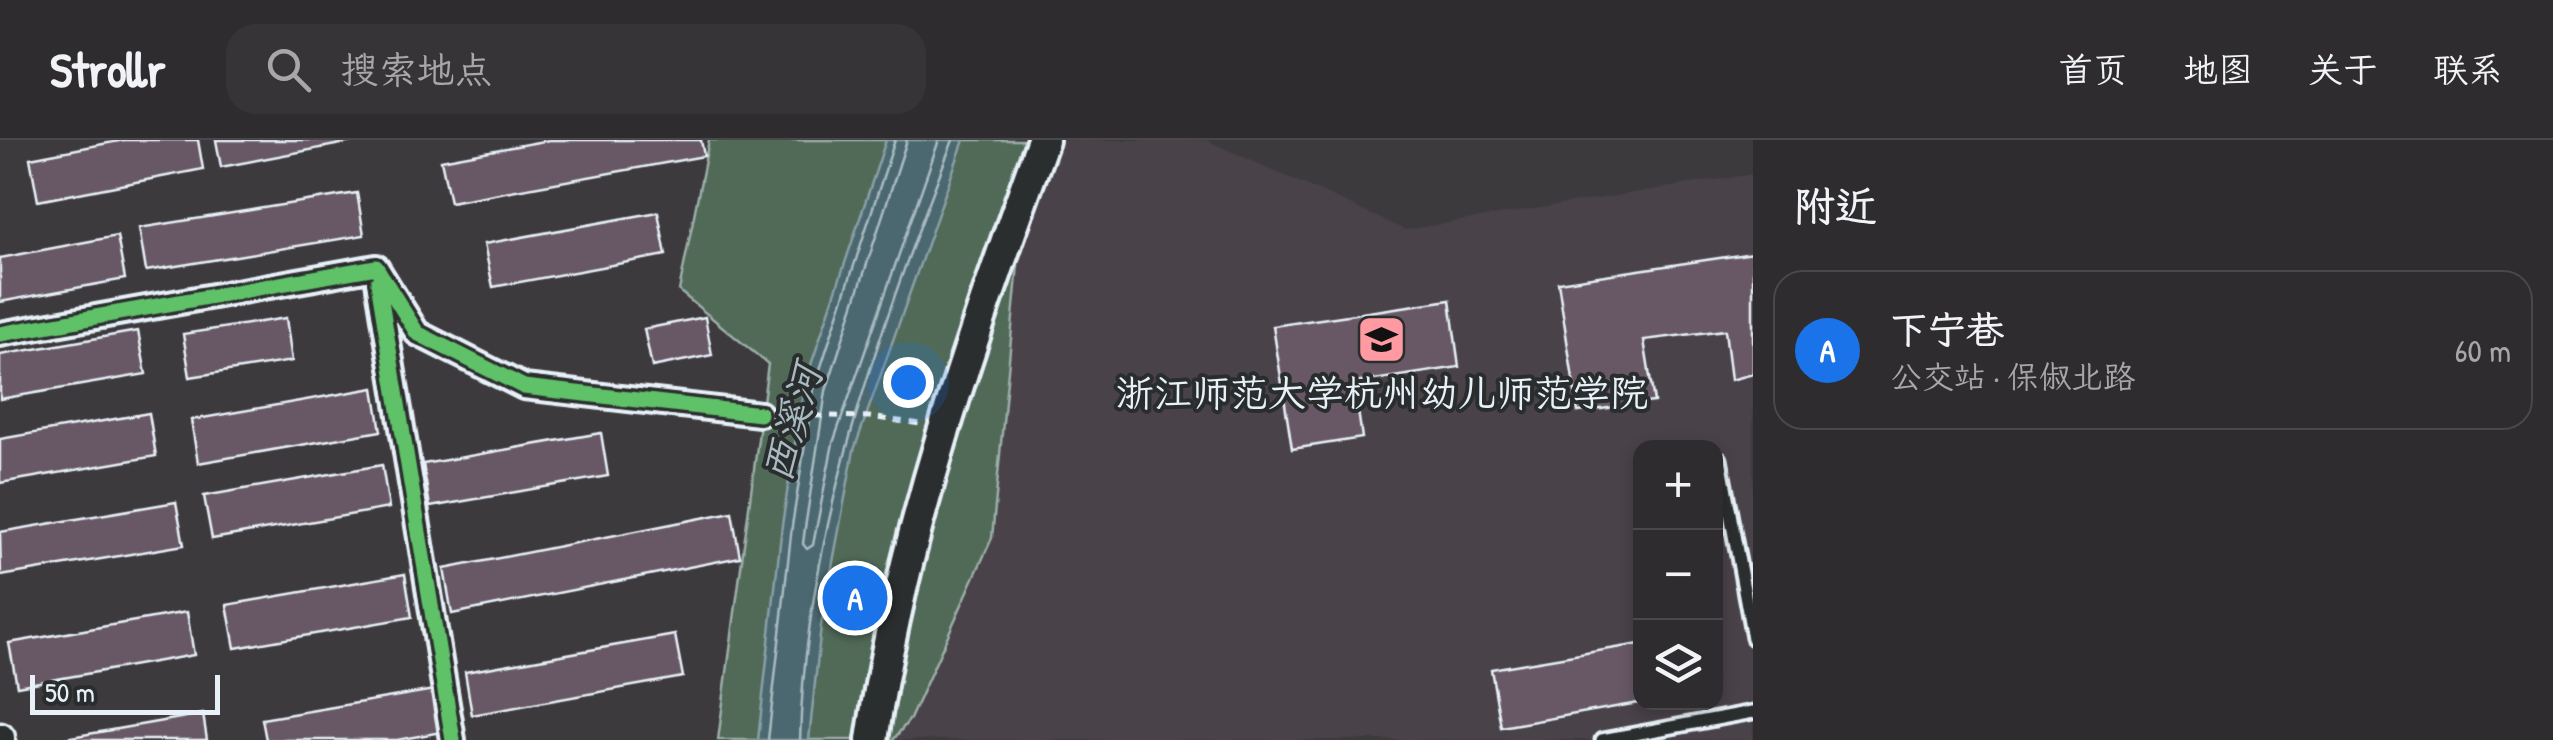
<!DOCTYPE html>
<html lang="zh">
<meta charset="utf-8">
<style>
:root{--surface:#2e2c2e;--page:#363436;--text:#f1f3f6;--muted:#a7a7aa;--line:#49484a;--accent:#1a73e8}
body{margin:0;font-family:"Patrick Hand","LXGW WenKai TC",sans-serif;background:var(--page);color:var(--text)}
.controls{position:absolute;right:30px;bottom:30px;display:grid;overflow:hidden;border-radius:20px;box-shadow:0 5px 15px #0003}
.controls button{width:90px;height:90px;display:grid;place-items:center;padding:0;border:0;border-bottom:2px solid var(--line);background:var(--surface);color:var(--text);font:50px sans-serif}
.scale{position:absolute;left:30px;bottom:25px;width:190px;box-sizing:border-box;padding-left:10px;border:5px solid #e8f1f8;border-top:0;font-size:28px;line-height:35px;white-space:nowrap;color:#e8f1f8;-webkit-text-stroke:8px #2a2d2e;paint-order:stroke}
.you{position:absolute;left:908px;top:242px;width:35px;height:35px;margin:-25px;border:8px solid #fff;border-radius:50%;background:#1a73e8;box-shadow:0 0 0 15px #1a73e833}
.badge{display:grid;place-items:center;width:65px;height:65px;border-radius:50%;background:var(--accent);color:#fff;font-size:32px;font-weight:700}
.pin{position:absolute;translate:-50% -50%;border:5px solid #fff;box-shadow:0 2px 10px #0006}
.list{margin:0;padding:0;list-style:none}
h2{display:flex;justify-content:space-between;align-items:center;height:130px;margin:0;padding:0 40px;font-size:42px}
h2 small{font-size:32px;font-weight:400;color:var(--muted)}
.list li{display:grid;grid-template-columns:65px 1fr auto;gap:30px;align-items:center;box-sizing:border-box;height:160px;margin:0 20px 20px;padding:0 20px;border:2px solid var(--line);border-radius:30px}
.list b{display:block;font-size:38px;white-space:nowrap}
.list p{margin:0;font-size:32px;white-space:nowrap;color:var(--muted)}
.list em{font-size:32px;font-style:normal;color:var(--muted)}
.icon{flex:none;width:55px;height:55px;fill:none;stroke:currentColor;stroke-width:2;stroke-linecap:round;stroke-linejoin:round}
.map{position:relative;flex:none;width:1753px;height:600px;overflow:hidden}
header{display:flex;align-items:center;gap:60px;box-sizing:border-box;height:140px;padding:0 50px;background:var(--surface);border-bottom:2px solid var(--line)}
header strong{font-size:48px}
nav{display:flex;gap:55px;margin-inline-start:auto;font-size:35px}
.search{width:700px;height:90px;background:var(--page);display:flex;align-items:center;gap:25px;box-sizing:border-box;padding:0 35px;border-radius:30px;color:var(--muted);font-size:38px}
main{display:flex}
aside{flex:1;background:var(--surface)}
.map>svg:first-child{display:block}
.built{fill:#4a434a;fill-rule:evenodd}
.green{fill:#516a59;stroke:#9caea8;stroke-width:2.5}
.water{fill:#4b686f;stroke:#8a9fa6;stroke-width:2.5}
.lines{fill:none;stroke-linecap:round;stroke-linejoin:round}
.shore{stroke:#a9bac1;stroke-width:2.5}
.building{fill:#685965;stroke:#e8f1f8;stroke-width:2.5}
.service-casing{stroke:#e8f1f8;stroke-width:19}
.minor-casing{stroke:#e8f1f8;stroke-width:30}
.tertiary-casing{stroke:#e8f1f8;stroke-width:35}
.secondary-casing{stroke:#e8f1f8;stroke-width:38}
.path{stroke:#e8f1f8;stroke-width:5;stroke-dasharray:8 8;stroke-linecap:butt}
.service{stroke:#2a2d2e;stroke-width:11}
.minor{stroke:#2a2d2e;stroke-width:22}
.tertiary{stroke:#2a2d2e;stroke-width:28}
.secondary{stroke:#2a2d2e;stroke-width:30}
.cycleway-casing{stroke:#2a2d2e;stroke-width:21}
.cycleway{stroke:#61c268;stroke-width:15}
.labels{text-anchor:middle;stroke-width:8;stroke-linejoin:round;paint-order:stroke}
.poi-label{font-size:38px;fill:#e8f1f8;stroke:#2a2d2e}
.water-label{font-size:40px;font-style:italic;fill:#a9bac1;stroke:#2a2d2e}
</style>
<header>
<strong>Strollr</strong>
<div class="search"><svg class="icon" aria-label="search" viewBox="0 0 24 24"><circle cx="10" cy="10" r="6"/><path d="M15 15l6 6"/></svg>搜索地点</div>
<nav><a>首页</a><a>地图</a><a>关于</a><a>联系</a></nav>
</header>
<main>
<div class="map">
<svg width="1753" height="600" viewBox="0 0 1753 600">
<rect width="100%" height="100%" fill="#3d3a3e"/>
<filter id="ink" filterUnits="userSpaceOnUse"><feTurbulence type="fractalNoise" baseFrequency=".01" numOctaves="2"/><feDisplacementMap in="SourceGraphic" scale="20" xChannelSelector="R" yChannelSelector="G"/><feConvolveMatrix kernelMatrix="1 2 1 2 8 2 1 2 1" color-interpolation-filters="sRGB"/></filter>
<g filter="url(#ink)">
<!-- built -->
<path class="built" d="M1056,0H1206L1405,90L1753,34V600H893L910,579L992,398L1022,83ZM1640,308H1716V562H1640Z"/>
<!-- green -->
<path class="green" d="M709,0H1056L1022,83L992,398L910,579L893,600H718L768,224L679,151Z"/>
<!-- water -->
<path class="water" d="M886,0H964L854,310L821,486L809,600H758L782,385L804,246Z"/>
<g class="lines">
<!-- shore -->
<path class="shore" d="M907,0L826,251L805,388L803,404L807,409L813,405L833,303L939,0
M768,600L792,386L814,248L895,0
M800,600C805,396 879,189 953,0"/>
</g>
<!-- building -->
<path class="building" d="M124,0H198L203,29L38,61L30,18Z
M216,0H362L221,27Z
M549,0H701L704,16L450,62L441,20Z
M357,53L364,95L146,131L139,88Z
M658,72L666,115L493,147L484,104Z
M117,96L125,139L0,162V118Z
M1753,113V234L1731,240L1725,190L1644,200L1654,262L1578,272L1558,142Z
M1450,160L1459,227L1354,243L1362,298L1292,309L1273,186Z
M705,177L712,215L652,227L644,189Z
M286,178L292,221L190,237L183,194Z
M138,191L146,234L0,259V215Z
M374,248L381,291L198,323L191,280Z
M149,273L156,316L0,343V299Z
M601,293L608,336L430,367L423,324Z
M382,325L389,368L212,399L204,356Z
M176,362L184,405L1,436L0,392Z
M732,372L740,417L452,474L444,429Z
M405,434L412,477L235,508L227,465Z
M187,472L194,515L17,546L9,503Z
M675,495L683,537L472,575L465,532Z
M1640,504V562H1644L1501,587L1491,529Z
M440,549L447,591L397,600H266L262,579Z
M203,574L207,600H54Z"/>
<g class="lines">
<defs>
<path id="service" d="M1720,319L1753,498
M1602,600L1753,572"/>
<path id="minor" d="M378,141L453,600
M0,194L376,127L417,193L524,247L760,274"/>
<path id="tertiary" d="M0,598V600"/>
<path id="secondary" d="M872,600C902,394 972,195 1043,0"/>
</defs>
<!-- service casing -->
<use href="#service" class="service-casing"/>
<!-- minor casing -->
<use href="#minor" class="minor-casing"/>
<!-- tertiary casing -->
<use href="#tertiary" class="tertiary-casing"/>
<!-- secondary casing -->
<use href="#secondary" class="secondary-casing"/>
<!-- path -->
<path class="path" d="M783,275L869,277L921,284"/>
<!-- service -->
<use href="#service" class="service"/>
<!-- minor -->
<use href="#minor" class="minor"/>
<!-- tertiary -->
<use href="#tertiary" class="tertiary"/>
<!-- secondary -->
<use href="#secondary" class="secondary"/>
<defs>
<path id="cycleway" d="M378,142L453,600
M0,194L376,127L417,193L524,247L760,274"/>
</defs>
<!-- cycleway casing -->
<use href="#cycleway" class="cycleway-casing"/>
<!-- cycleway -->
<use href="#cycleway" class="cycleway"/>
</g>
</g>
<!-- icons -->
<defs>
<symbol id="university-square" viewBox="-11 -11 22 22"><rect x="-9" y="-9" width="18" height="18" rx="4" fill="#ff9aa2" stroke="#2a2d2e"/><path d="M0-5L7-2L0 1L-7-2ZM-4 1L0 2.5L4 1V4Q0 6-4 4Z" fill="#111"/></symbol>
</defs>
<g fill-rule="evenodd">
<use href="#university-square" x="1354" y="172" width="55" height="55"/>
</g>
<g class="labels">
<!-- poi labels -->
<g class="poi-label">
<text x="1382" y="266">浙江师范大学杭州幼儿师范学院</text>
</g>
<!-- water labels -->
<g class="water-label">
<text transform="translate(792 283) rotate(-74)" y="14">西溪河</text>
</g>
</g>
</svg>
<div class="controls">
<button>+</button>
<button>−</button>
<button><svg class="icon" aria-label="layers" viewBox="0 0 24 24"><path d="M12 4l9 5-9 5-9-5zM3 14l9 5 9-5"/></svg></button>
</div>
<div class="scale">50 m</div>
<div class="you"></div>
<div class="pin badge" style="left:855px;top:458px">A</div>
</div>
<aside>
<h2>附近<small></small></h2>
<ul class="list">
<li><span class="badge">A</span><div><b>下宁巷</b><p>公交站 · 保俶北路</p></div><em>60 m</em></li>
</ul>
</aside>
</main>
